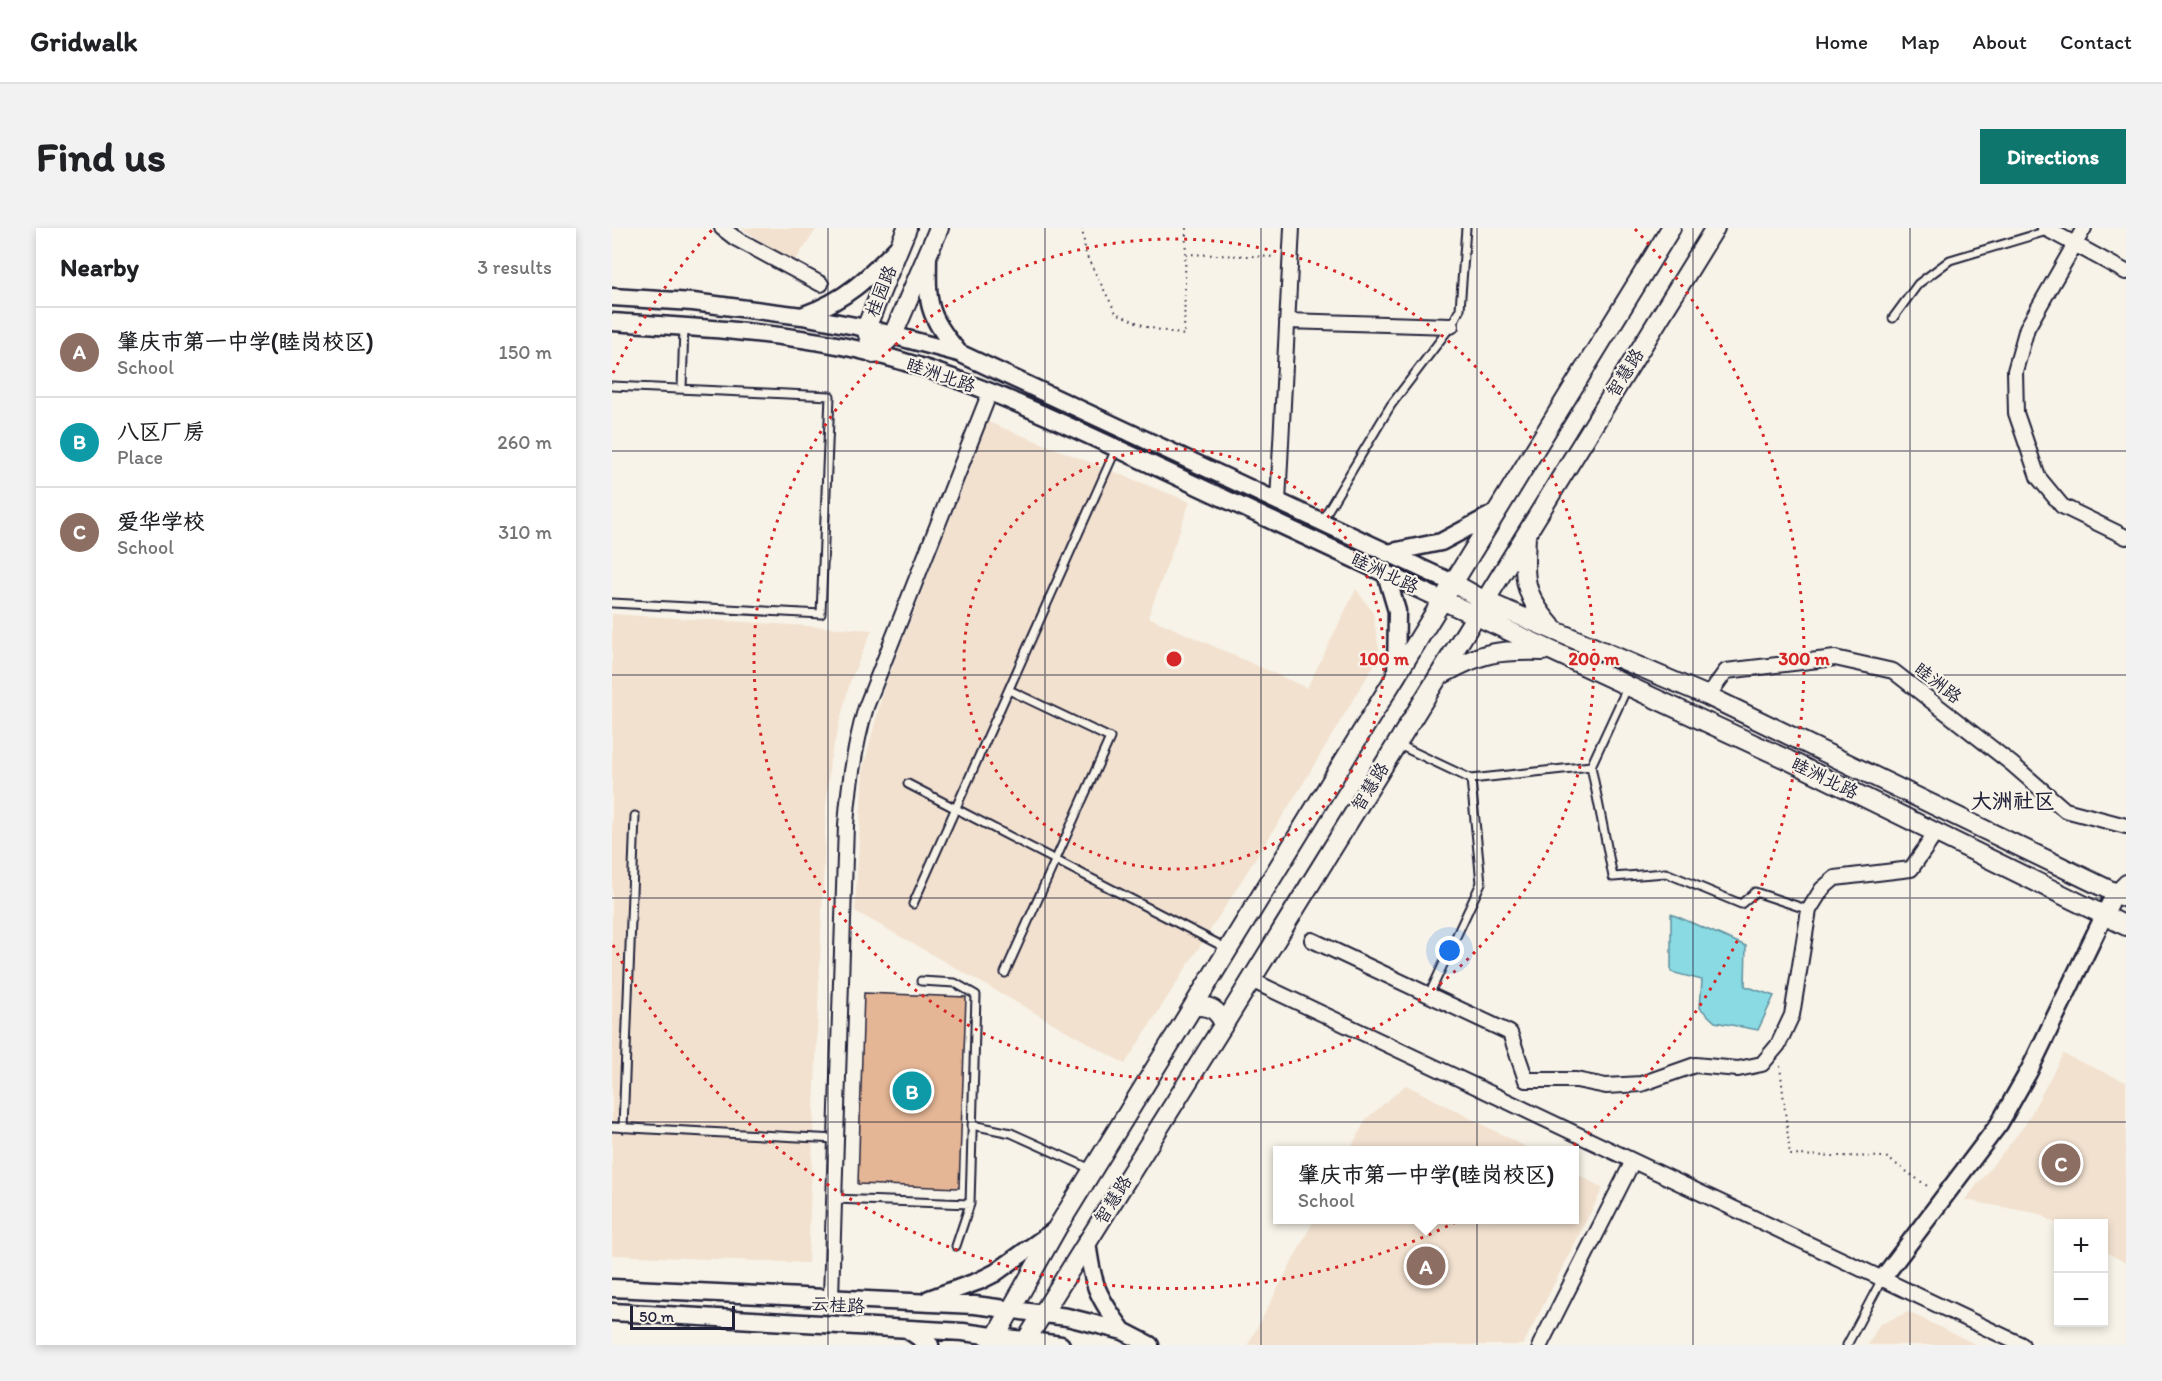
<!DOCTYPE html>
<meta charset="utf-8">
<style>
:root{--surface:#fff;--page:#f2f2f2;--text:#202124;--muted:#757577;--line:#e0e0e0;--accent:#0f766e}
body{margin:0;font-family:Itim,"LXGW WenKai TC",sans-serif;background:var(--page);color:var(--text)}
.controls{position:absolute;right:18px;bottom:18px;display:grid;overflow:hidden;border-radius:0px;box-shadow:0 3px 9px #0003}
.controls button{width:54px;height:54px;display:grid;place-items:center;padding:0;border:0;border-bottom:2px solid var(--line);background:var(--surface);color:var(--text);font:30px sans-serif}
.scale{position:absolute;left:18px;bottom:15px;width:105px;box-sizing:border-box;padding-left:6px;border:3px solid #22223b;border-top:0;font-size:16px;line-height:21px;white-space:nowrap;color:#22223b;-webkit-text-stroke:4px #f7f3e8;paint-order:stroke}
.you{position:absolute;left:838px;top:723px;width:21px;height:21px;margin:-15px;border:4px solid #fff;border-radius:50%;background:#1a73e8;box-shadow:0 0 0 9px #1a73e833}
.badge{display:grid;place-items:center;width:39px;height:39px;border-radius:50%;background:var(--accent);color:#fff;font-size:20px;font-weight:700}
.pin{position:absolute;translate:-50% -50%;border:3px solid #fff;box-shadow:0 2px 6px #0006}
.popup{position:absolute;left:661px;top:918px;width:306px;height:78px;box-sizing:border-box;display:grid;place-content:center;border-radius:0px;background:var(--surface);filter:drop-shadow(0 2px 4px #0005);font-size:20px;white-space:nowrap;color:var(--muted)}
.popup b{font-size:22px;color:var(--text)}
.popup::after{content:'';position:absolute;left:50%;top:100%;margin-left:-12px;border:12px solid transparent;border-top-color:var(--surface)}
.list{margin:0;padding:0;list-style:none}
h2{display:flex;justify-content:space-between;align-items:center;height:78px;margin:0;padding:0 24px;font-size:26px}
h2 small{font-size:20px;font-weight:400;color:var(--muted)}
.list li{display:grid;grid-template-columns:39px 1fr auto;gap:18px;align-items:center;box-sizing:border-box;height:90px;padding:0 24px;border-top:2px solid var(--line)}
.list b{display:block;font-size:22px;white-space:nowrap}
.list p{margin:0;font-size:20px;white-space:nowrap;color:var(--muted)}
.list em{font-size:20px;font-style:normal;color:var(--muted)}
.map{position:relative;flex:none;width:1514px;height:1117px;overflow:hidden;border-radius:0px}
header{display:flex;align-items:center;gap:36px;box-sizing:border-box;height:84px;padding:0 30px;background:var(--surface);border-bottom:2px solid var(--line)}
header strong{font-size:28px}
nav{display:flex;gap:33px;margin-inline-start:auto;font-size:21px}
.intro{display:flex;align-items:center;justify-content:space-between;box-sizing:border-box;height:144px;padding:0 36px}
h1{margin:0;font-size:42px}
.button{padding:15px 27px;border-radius:0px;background:var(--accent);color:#fff;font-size:21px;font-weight:700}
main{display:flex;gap:36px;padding:0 36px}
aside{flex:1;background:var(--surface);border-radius:0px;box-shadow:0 3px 9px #0003}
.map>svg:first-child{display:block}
.built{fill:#f2e1cf}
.water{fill:#89dae2;stroke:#60909f;stroke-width:1.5}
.building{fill:#e5b695;stroke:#22223b;stroke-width:1.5}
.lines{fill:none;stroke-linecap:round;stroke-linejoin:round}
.service-casing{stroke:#22223b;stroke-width:11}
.minor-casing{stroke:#22223b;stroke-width:18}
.tertiary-casing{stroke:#22223b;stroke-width:21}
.secondary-casing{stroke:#22223b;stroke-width:22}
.path{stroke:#22223b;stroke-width:2;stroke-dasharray:1.5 4.5;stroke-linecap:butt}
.service{stroke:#f7f3e8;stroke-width:7}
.minor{stroke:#f7f3e8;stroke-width:14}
.tertiary{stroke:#f7f3e8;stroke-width:16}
.secondary{stroke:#f7f3e8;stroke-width:18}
.grid{fill:none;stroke:#22223b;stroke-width:1.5;stroke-opacity:0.55}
.ring{fill:none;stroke:#d62828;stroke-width:3;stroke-dasharray:3 6}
.labels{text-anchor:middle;stroke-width:4.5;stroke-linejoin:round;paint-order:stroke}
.street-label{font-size:18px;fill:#22223b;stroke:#f7f3e8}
.quarter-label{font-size:21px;font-weight:bold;fill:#22223b;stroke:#f7f3e8}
.centre{fill:#d62828;stroke:#f7f3e8;stroke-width:3}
.ring-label{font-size:18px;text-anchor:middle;font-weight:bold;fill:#d62828;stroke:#f7f3e8;stroke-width:4.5;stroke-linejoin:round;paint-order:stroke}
</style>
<header>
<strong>Gridwalk</strong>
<nav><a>Home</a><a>Map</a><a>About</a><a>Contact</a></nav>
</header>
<div class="intro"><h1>Find us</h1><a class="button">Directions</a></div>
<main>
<aside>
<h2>Nearby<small>3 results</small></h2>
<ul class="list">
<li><span class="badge" style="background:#8d6e63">A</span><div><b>肇庆市第一中学(睦岗校区)</b><p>School</p></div><em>150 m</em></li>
<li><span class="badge" style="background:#0f9aa8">B</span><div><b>八区厂房</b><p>Place</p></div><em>260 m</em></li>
<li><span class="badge" style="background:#8d6e63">C</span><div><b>爱华学校</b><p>School</p></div><em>310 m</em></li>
</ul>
</aside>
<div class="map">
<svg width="1514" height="1117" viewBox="0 0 1514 1117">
<rect width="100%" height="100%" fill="#f7f3e8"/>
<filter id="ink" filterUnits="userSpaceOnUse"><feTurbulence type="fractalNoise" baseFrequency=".0167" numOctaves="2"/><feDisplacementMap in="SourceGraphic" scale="12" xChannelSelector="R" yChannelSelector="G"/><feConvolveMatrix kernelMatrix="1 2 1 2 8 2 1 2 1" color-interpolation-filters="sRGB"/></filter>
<g filter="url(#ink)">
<!-- built -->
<path class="built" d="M130,0H205L181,36Z
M376,194L578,274L536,389L695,460L744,361L761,385L768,427L689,559L513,836L243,683L251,541L272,460Z
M0,386L260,402L238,454L218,532L214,581L196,1035L0,1027Z
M1451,826L1514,854V1035L1492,1023V996H1446V997L1428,986L1353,972L1413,897Z
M794,857L920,922H738L754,891Z
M963,945L991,960L911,1117H636L702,992H962Z
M1296,1084L1365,1117H1256L1267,1097Z"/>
<!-- water -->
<path class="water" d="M1059,686L1134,718L1133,758L1162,768L1146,802L1103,794L1088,780L1090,752L1059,744Z"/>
<!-- building -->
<path class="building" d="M252,765L354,769L347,960L246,956Z"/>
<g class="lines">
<defs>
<path id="service" d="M1281,90L1306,56L1338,32L1435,3
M0,158L218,168L209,386L0,375
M70,160L72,99
M709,294L779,177L839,98L848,81L854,0
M1016,458L979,538L1001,649L1054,645L1129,676L1143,664L1197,682
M785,516L859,551
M296,556L616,721
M301,676L504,221
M393,745L498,510L397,462
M309,753L343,755L364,767L358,976L344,1018
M817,767L869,655L859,551L979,538
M360,897L399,905L479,941
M0,899L224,911
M11,900L23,588
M222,971L358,976
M1235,1117L1270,1051"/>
<path id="minor" d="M110,0L123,10L209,56
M1433,0L1514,44
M1472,0L1415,100L1403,143L1404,185L1426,249L1450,278L1514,309
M675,93L839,98
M666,274L680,0
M1096,468L1114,443L1223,430L1281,443L1400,536L1453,582L1514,598
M1503,665L1514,654
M700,712L898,805L914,852H964L994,858L1029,856L1083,837L1126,841L1150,836L1166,817L1180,787L1197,682L1210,661L1223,650L1299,641L1324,605
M639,752L1410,1117
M219,1069L234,597C237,555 242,520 254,479L378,164
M928,1117L1021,933"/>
<path id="tertiary" d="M316,27C315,77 315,86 347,125
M0,69L81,74L190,88L254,100L347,125L841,355
M192,87C234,72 256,50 286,19
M0,94C77,99 155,103 230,118C337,140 436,188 534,234C633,280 732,326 830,372
M775,325L829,314L885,284
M774,346L785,383L784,449
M475,1013C480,1056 485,1068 511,1103
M1270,1051L1387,896L1417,843L1503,665
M0,1060L363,1077L455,1089L511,1103L538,1117
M317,1071L367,1053L383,1045L443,1002
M0,1084L351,1104L449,1117
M296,1102L318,1117"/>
<path id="secondary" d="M295,0L254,100L262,126L281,107L327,0
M914,308C912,350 910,365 939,398
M841,355L873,373L1096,468L1514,670
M830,372L1176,532L1514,698
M829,447C870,424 884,422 931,423
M583,778C598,777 606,782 612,796
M379,1117L445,1000L1059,0
M411,1117L612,796L1103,0"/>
</defs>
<!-- service casing -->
<use href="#service" class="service-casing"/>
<!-- minor casing -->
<use href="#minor" class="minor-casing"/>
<!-- tertiary casing -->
<use href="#tertiary" class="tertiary-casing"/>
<!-- secondary casing -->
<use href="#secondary" class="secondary-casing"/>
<!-- path -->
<path class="path" d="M470,0L474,27L504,85L535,99L572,107L574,0
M574,26L664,29
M1168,838L1178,927L1274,929L1318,960"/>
<!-- service -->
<use href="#service" class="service"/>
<!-- minor -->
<use href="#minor" class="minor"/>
<!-- tertiary -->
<use href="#tertiary" class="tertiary"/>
<!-- secondary -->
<use href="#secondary" class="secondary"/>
</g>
</g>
<!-- grid -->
<path class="grid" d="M216,0V1117M433,0V1117M649,0V1117M865,0V1117M1081,0V1117M1298,0V1117M0,223H1514M0,447H1514M0,670H1514M0,894H1514"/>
<!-- distance rings -->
<g class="ring">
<circle cx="562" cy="431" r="210"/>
<circle cx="562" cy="431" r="420"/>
<path d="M1 145A630 630 0 0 1 101 1M1023 1A630 630 0 1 1 1 717"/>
</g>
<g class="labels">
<!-- street labels -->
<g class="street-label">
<text transform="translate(269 63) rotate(-68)" y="6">桂园路</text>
<text transform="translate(1013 145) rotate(-58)" y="6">智慧路</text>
<text transform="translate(329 147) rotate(19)" y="6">睦洲北路</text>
<text transform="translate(773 345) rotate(25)" y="6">睦洲北路</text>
<text transform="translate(1326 455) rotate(38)" y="6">睦洲路</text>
<text transform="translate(1213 550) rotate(26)" y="6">睦洲北路</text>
<text transform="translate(758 559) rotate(-58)" y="6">智慧路</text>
<text transform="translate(501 972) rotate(-58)" y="6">智慧路</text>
<text transform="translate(226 1077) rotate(3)" y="6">云桂路</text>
</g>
<!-- quarter labels -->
<g class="quarter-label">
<text x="1401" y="580">大洲社区</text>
</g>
</g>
<circle cx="562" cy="431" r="9" class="centre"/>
<g class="ring-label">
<text x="772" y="437">100 m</text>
<text x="982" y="437">200 m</text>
<text x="1192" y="437">300 m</text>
</g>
</svg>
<div class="controls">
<button>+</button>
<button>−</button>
</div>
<div class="scale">50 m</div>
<div class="you"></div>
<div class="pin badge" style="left:814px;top:1038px;background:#8d6e63">A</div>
<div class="popup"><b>肇庆市第一中学(睦岗校区)</b>School</div>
<div class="pin badge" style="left:300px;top:863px;background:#0f9aa8">B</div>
<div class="pin badge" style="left:1449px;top:935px;background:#8d6e63">C</div>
</div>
</main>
